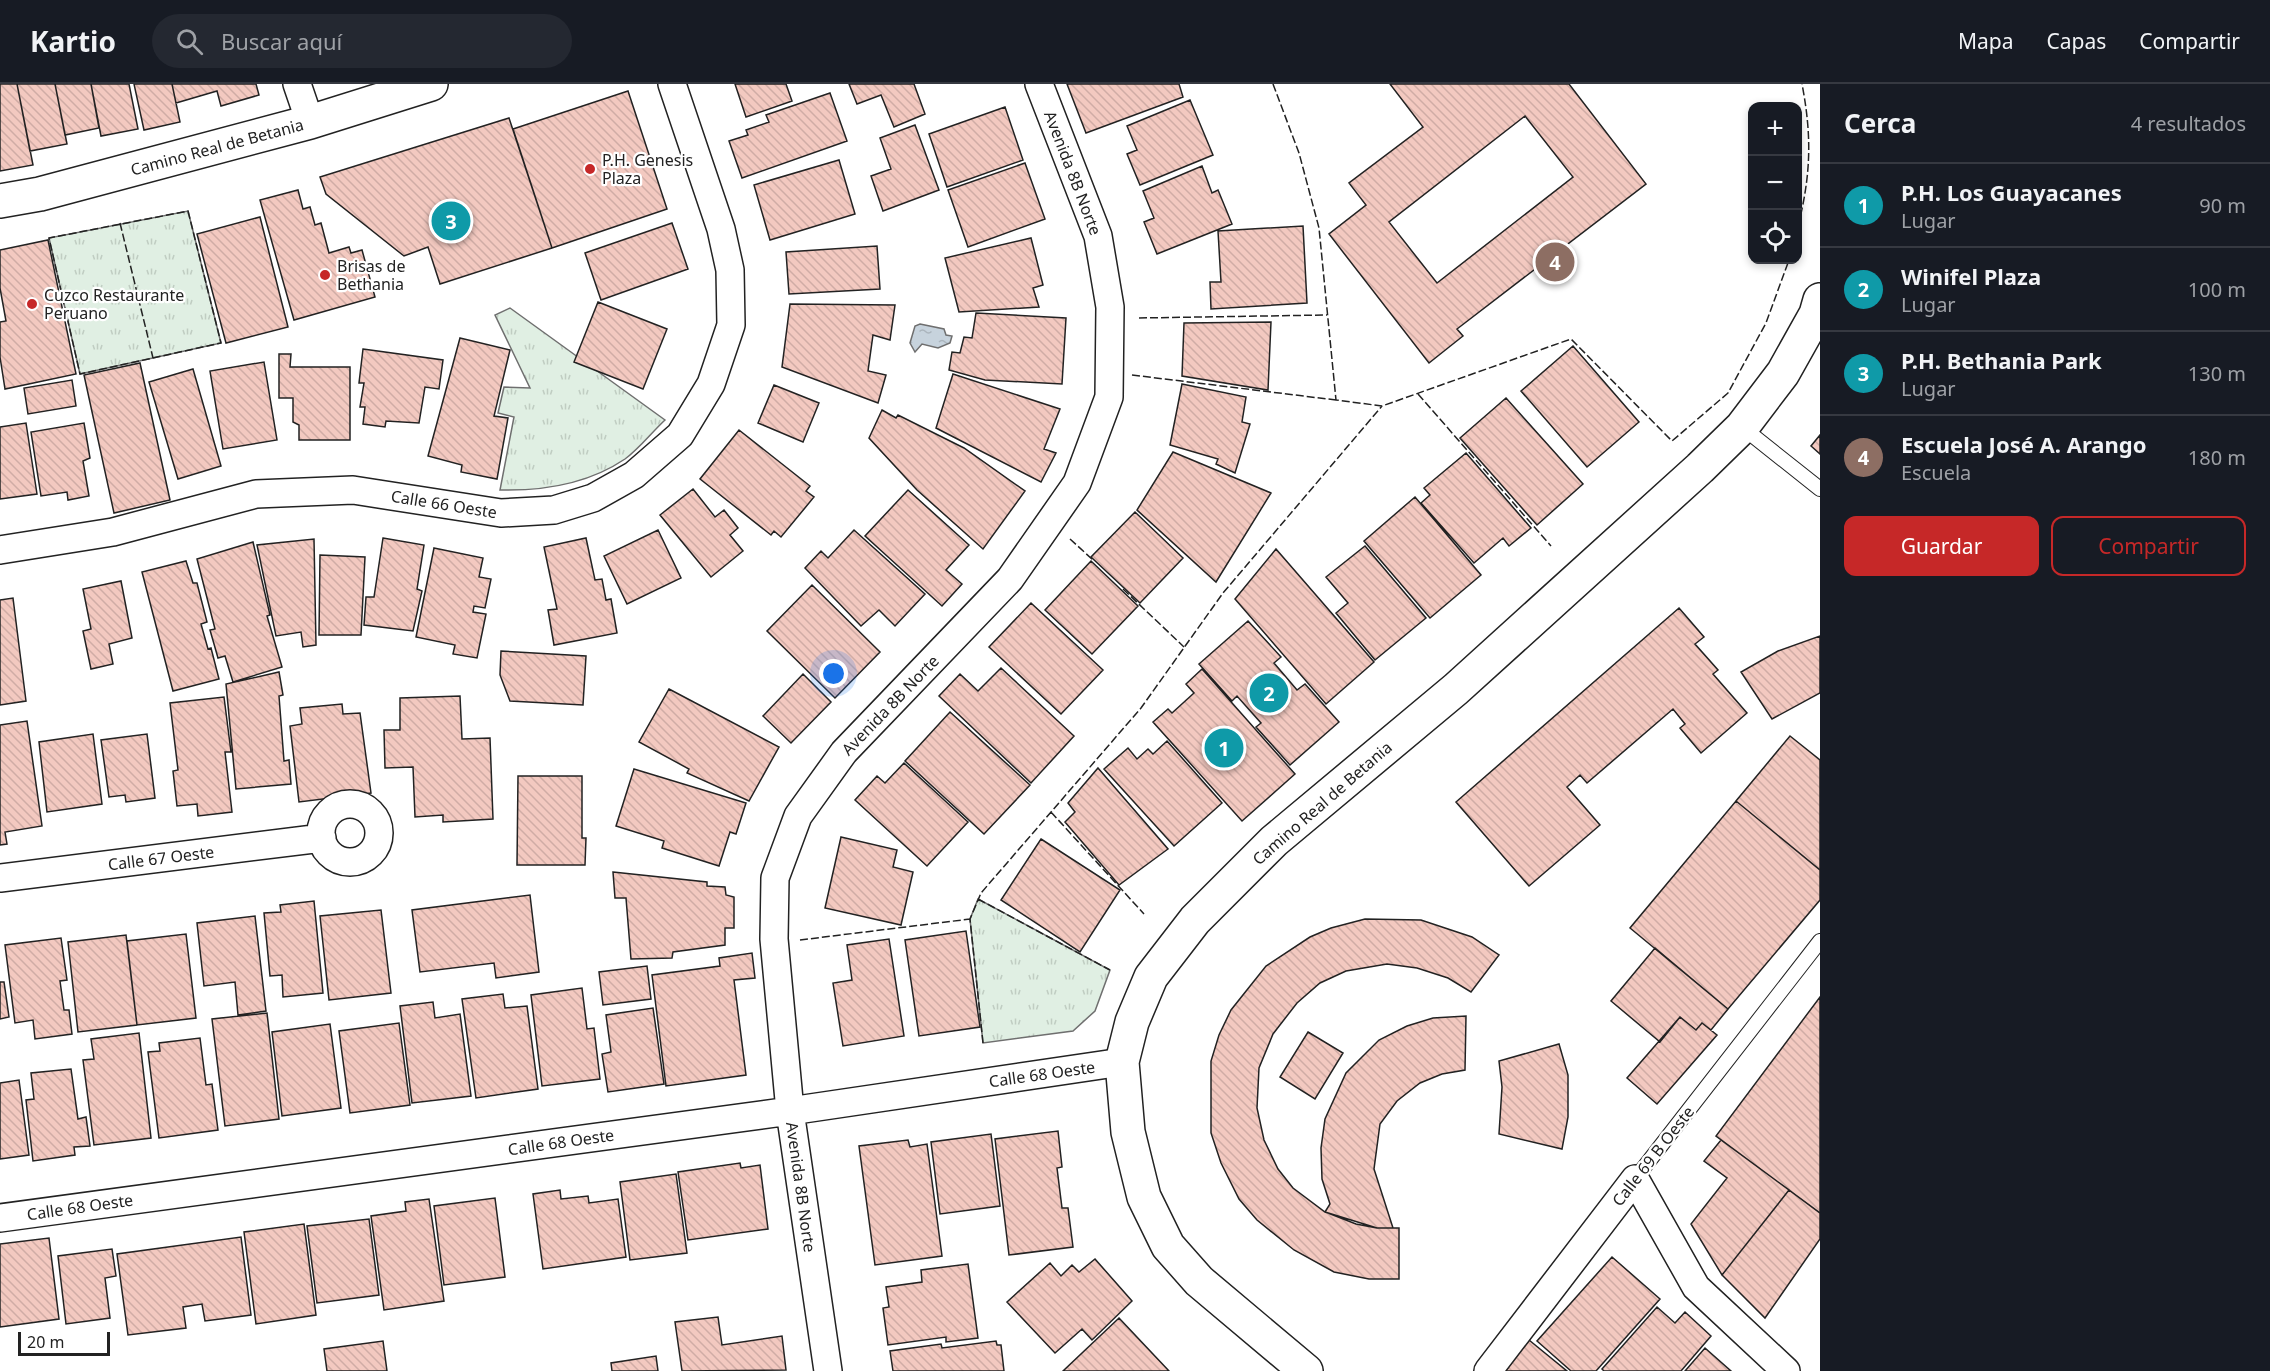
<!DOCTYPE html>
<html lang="es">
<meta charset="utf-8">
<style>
:root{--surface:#171b24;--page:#242831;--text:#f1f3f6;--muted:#9ea1a6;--line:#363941;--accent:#c62828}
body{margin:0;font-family:"Noto Sans",sans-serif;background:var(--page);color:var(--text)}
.controls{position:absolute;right:18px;top:18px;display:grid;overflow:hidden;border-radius:12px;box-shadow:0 3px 9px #0003}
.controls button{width:54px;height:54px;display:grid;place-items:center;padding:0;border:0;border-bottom:2px solid var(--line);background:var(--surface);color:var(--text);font:30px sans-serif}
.scale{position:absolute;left:18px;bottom:15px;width:92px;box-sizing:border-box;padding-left:6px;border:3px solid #222;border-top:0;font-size:16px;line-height:21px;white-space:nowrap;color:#222;-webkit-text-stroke:4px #fff;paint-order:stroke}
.you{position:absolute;left:834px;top:590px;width:21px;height:21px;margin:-15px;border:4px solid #fff;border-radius:50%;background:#1a73e8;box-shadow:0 0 0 9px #1a73e833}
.badge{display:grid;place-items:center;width:39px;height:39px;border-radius:50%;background:var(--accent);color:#fff;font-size:20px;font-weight:700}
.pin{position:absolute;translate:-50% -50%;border:3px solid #fff;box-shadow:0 2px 6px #0006}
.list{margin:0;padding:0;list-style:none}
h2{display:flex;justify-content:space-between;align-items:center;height:78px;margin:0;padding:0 24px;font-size:26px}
h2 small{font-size:20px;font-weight:400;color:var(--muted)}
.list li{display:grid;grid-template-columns:39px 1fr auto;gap:18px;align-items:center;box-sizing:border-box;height:84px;padding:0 24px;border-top:2px solid var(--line)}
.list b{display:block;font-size:22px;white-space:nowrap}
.list p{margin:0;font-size:20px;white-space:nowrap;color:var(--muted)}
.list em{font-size:20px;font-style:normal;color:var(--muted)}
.actions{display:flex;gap:12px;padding:18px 24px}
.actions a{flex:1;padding:14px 0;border:2px solid var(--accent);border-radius:12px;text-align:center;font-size:21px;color:var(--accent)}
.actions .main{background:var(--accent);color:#fff}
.icon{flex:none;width:33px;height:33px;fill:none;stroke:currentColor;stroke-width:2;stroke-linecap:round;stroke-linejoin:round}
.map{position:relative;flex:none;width:1820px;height:1287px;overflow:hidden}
header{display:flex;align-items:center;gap:36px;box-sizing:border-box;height:84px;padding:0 30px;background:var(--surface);border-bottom:2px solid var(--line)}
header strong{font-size:28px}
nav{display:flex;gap:33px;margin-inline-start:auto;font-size:21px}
.search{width:420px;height:54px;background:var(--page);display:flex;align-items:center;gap:15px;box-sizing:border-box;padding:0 21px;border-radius:33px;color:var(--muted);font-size:22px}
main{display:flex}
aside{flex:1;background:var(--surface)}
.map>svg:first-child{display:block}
.grass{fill:url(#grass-tufts);stroke:#6f6f6f;stroke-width:1.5}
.water{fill:url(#water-ripples);stroke:#6f6f6f;stroke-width:1.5}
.building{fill:url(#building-back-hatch);stroke:#222;stroke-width:1.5;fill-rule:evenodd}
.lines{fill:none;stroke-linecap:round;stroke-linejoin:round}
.lane-casing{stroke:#222;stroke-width:16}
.street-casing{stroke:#222;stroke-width:30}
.secondary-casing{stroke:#222;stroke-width:36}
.lane{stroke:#fff;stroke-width:14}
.street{stroke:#fff;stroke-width:27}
.secondary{stroke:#fff;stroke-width:33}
.fence{stroke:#222;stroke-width:1.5;stroke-dasharray:8 3;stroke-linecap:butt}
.poi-dot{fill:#c62828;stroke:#fff;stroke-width:2}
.labels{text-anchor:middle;stroke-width:4.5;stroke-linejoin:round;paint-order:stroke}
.street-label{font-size:16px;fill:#222;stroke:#fff}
.poi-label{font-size:16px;fill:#222;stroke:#fff;text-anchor:start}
</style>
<header>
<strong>Kartio</strong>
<div class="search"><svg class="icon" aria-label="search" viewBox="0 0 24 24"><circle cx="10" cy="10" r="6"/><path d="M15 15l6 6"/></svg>Buscar aquí</div>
<nav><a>Mapa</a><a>Capas</a><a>Compartir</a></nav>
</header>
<main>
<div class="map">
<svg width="1820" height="1287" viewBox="0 0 1820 1287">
<defs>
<pattern id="grass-tufts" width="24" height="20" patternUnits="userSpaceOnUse" patternTransform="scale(1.5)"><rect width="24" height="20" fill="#e0efe3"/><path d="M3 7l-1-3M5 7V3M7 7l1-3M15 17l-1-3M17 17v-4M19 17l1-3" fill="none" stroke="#c0cdc2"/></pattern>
<pattern id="water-ripples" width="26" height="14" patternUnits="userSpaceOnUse" patternTransform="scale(1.5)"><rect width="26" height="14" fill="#c7d3dd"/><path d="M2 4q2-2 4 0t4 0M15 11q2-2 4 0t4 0" fill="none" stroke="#abb5bd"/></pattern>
<pattern id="building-back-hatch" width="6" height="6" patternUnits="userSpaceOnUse" patternTransform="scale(1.5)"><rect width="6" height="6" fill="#f3c9c0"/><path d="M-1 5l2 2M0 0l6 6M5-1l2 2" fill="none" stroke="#d0aca5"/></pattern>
</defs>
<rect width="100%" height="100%" fill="#fff"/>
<!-- grass -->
<path class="grass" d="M188,127L221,259L80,290L49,154Z
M510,224L665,336C652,348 639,365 625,375C588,400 543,407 500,406L514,333L498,329L504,303L530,304L495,231Z
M978,815L1110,886L1095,927L1073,947L983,959L970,835Z"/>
<!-- water -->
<path class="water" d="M920,240L944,245L946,251L952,252L950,259L938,264L922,260L915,268L910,259L915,242Z"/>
<!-- building -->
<path class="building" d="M0,0H17L33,81L0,87Z
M17,0H55L67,60L30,67Z
M55,0H91L99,44L65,51Z
M91,0H129L138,45L101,52Z
M134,0H172L180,38L144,46Z
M172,0H256L259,11L221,22L217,7L176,19Z
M735,0H786L792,17L746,33Z
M849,0H914L925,30L894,43L881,11L857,20Z
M1067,0H1179L1183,13L1086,49Z
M1390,0H1569L1646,100L1457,245L1463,252L1429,279L1329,150L1366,121L1349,99L1423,43ZM1525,32L1573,93L1437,199L1389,138Z
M628,7L667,125L552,164L513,45Z
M830,9L847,57L742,94L729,57L748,51L746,46L769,38L766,31Z
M1190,16L1213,71L1140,101L1127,70L1137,66L1127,42Z
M1005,23L1023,76L947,103L929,50Z
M509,34L552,164L440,200L428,163L404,172L326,110L320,93Z
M915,41L939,106L883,127L871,92L891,85L880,54Z
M839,76L855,130L770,156L754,101Z
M1025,79L1045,135L968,163L948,106Z
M1202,82L1212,109L1218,106L1232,140L1157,170L1144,138L1154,134L1143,107Z
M298,106L303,125L310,123L315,141L321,139L329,169L349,163L351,169L362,166L375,213L294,236L260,116Z
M260,133L288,243L226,259L197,150Z
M672,139L688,185L601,216L585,169Z
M1303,142L1307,219L1211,225L1210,198H1221L1218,147Z
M1031,154L1043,201L1033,204L1039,223L959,228L945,174Z
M48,156L76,290L5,305L0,273V238L6,237L0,204V166Z
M877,162L880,205L789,210L786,168Z
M598,218L667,245L643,305L574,278Z
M790,220L895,221L890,256L873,251L868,287L886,291L878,319L782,283Z
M976,229L1066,234L1062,300L985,296L949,286L952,268L960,269L964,253L972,254Z
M1271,238L1268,306L1182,292L1184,239Z
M460,254L510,266L494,332L508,334L497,395L461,388L462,381L428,372Z
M1573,262L1639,338L1587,383L1521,307Z
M363,265L443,276L439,305L425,303L419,339L386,337L385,343L363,340L365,323H360L364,299H359Z
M279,270H291L290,283H350V356H299V341L293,338V314H279Z
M264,278L277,356L223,365L210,287Z
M140,279L170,416L114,429L84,291Z
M193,285L221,382L178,395L149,298Z
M953,290L1060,325L1044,365L1056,369L1041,398L936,344Z
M72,296L76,322L28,330L24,304Z
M1182,300L1246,313L1242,338L1250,340L1235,389L1216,380L1218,375L1170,361Z
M774,301L819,319L803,358L758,339Z
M1506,314L1583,400L1537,441L1460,354Z
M882,326L896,334L898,331L964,364L1025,407L983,465L917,406L869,354Z
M26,339L37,410L0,415V343Z
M84,339L90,374L83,377L89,412L68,416L67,408L41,412L31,348Z
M739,346L810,402L806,407L814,413L781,453L774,447L771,451L700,395Z
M1820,351V370L1811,362Z
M1173,368L1271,409L1216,498L1137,426Z
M1466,369L1531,444L1509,462L1503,454L1474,479L1421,419L1430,411L1424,404Z
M693,405L715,433L724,426L738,444L730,451L743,467L711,493L660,431Z
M908,406L969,461L946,486L962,500L942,522L865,452Z
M1415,413L1481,491L1430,534L1364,457Z
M1135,428L1183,474L1140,519L1091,473Z
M658,446L681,494L627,520L604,472Z
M854,446L925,510L895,542L879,526L861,542L805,484L821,467L828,474Z
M383,454L424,461L417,505L422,507L413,547L364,541L366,513H374Z
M586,454L595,496L602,495L606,516L611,515L617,549L554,561L548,526L557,525L544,463Z
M314,455L316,561L303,563L301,548L276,552L257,461Z
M253,458L270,531L267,532L282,583L233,598L225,572L218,574L210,546L215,545L197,475Z
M1365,462L1426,534L1375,576L1336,529L1348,519L1326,493Z
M434,464L483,474L479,493L491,495L485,524L474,522L473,528L486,530L477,574L453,570L455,561L416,553Z
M1276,465L1374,578L1326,620L1235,515Z
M320,471L365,473L361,551H319Z
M186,477L193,499H197L207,538L201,540L208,565L211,564L219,595L173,607L142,488Z
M1091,477L1138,522L1092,570L1045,526Z
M121,497L132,554L109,560L113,580L91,585L83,547L91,545L83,505Z
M812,501L880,568L835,614L767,547Z
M13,514L26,617L0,621V516Z
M1031,519L1103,586L1061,630L989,563Z
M1679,524L1704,553L1695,560L1718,586L1713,590L1747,629L1701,669L1680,644L1685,640L1673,625L1587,699L1580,691L1567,703L1600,741L1529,802L1456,718Z
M1248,537L1281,573L1274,579L1297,606L1305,600L1339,638L1290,681L1256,643L1261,639L1237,612L1232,617L1199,580Z
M1820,552V609L1772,635L1741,588L1778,567Z
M501,567L586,572L583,621L510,617L500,591Z
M1001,584L1074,652L1031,699L939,612L960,590L978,607Z
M1202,585L1295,690L1242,737L1153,638L1168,625L1172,629L1194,609L1186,600Z
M279,588L283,611L279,612L284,677L289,676L291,700L236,705L226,600Z
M803,590L831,618L791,659L763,632Z
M669,605L779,663L749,717L687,689L689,685L639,658Z
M460,612L462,655L490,654L493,735L443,738V731L415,733L413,683L385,684L384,646H400V614Z
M224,613L231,668H225L232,728L198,732L197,720L177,722L173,687L178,686L170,619Z
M342,620L343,630L360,629L371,709L299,718L290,642L302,640L300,624Z
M950,628L1030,701L984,750L905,677Z
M27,637L42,742L5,748L7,760L0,761V641Z
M93,650L102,720L47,728L39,658Z
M147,650L155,714L126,718L125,711L109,713L101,656Z
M1790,652L1820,676V786L1736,717Z
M1167,657L1222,719L1174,762L1104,685L1128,664L1137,675L1148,665L1153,670Z
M904,679L968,738L927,782L855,716L877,692L885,699Z
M1098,684L1168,765L1119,801L1065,738L1075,728L1068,719Z
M634,685L746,719L736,750L730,748L719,782L662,764L664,757L616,742Z
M518,692H582V754H586L585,781H517Z
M1736,717L1820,786V816L1728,925L1630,844Z
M841,753L897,766L893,783L913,788L901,841L825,824Z
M1041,755L1120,806L1080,868L1001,816Z
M613,788L707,798V802L725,803L726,811L734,813V844H725V861L673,868L672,874L631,875L626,814H615Z
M530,811L539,888L496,894L494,879L420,888L412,826Z
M314,817L323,909L283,913L282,891L270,892L264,829L281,828L280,821Z
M381,826L391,909L329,916L320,832Z
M255,832L266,927L238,931L235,898L204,902L197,839Z
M1365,835L1421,836L1472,853L1499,871L1471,908L1448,894L1417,884L1387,880L1346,887L1320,899L1297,919L1273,950L1259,984L1257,1024L1264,1056L1278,1085L1293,1104L1325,1128L1377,1144H1399V1195H1369L1334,1188L1294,1166L1257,1136L1239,1115L1221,1079L1211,1049V977L1219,951L1231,926L1266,882L1310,853L1331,844Z
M966,847L980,943L919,952L905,856Z
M186,850L196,934L137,941L127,857Z
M126,851L137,941L78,948L68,858Z
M61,854L67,896L60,897L64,926H69L72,950L35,955L33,936L15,939L5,861Z
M889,855L904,952L843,962L833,899L852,896L847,861Z
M1655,864L1728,925L1711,946L1702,939L1696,946L1680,933L1660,958L1611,917Z
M752,869L755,894L734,896L746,991L666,1002L652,891L720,882L719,874Z
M647,882L651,915L603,921L599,888Z
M0,898H4L9,933L0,935Z
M582,904L587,945L594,944L600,995L542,1002L531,911Z
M503,910L505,924L527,922L538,1005L476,1014L462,915Z
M1820,913V1129L1716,1052Z
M433,918L435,934L460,930L471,1012L412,1019L400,922Z
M653,924L664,1000L608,1008L602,970L611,968L606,931Z
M267,929L279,1035L225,1042L212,935Z
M1466,932L1465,986L1442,990L1420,999L1397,1017L1380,1040L1374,1085L1393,1144H1377L1356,1140L1325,1128L1330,1120L1322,1095L1321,1064L1325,1035L1346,989L1379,956L1407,942L1433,934Z
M1680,933L1696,946L1702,939L1717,951L1657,1020L1627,994Z
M399,939L410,1021L350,1029L339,947Z
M330,940L341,1024L282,1032L272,948Z
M1308,948L1343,969L1315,1015L1280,993Z
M139,949L151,1054L94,1061L83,976L94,975L91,955Z
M200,954L206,1001L212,1000L218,1046L159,1054L148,968L160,967L159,959Z
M1559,960L1568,991V1033L1562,1065L1499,1050L1502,1003L1499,977Z
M71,985L78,1035L86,1033L90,1062L74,1063L75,1071L33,1077L26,1016L34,1015L31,989Z
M19,996L29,1071L0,1075V999Z
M1058,1047L1062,1083L1057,1084L1062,1124H1068L1073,1163L1009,1171L995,1055Z
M991,1050L1000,1122L940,1130L931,1058Z
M908,1056L910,1063L927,1060L942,1172L875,1181L859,1062Z
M1721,1056L1789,1106L1722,1191L1691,1140L1727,1094L1704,1077Z
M740,1079L741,1084L760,1081L768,1145L688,1156L678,1088Z
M676,1090L687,1169L630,1176L620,1098Z
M560,1106L561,1115L588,1112L589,1119L618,1115L626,1173L543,1185L533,1110Z
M1789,1106L1820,1129V1155L1765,1234L1722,1191Z
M495,1114L505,1193L444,1201L434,1122Z
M429,1115L444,1217L384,1226L371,1132L406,1127L405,1118Z
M369,1135L379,1211L317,1219L307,1142Z
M304,1140L316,1231L256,1240L244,1148Z
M241,1153L251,1231L205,1237L202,1220L183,1223L186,1244L128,1251L117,1170Z
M49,1154L59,1235L0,1243V1160Z
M112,1165L116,1192L105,1194L110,1234L66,1240L58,1172Z
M1612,1173L1660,1215L1596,1287H1571L1537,1257Z
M1095,1175L1132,1217L1092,1256L1082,1245L1055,1269L1007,1218L1050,1179L1061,1192L1072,1181L1079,1188Z
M968,1180L978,1254L946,1258V1253L888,1261L883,1224L889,1223L886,1203L922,1198L921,1186Z
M1657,1223L1675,1239L1685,1228L1711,1252L1681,1287H1604L1602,1285Z
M718,1233L722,1261L782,1252L786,1286L682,1287L675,1238Z
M1119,1234L1169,1287H1063Z
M1529,1256L1567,1287H1504Z
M383,1257L387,1287H327L324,1265Z
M996,1257L997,1261H1001L1004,1287H893L890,1267L941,1260L942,1264Z
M1705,1264L1731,1287H1685Z
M656,1272L658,1287H612L611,1279Z"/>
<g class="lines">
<defs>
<path id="lane" d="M1742,343L1820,405
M1635,1095L1820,857"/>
<path id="street" d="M297,0L310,38
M0,466L113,448L256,410L353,406L501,429L554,426L593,414L634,391L680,351L711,300L731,241L730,186L721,145L672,0
M321 749a29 29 0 1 1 58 0a29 29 0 1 1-58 0Z
M0,794L322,754
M0,1134L790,1027L1122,978
M828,1287L790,1027L774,855L775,794L798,732L844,668L1010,495L1077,399L1109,313L1110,223L1098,152L1039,0
M1488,1287L1635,1095L1696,1203L1786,1287"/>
<path id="secondary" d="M0,117L40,110L310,38L431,0
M1306,1287L1199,1197L1168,1162L1144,1113L1128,1048L1122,978L1132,938L1151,893L1195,836L1274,757L1456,605L1700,384L1742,343L1783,289L1816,230L1820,216"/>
</defs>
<!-- lane casing -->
<use href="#lane" class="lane-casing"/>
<!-- street casing -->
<use href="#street" class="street-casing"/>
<!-- secondary casing -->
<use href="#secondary" class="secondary-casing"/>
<!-- lane -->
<use href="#lane" class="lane"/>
<!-- street -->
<use href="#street" class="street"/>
<!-- secondary -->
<use href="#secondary" class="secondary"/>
<!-- fence -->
<path class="fence" d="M1273,0L1299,69L1319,144L1336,316L1382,322L1571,255L1672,357L1728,309L1766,239L1789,176
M188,127L221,259L80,290L49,154Z
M120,139L153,274
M1798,142C1811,91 1812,52 1802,0
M1139,234L1327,231
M1132,291L1336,316
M1418,310L1551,462
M1070,455L1093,476
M1123,505L1184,563
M1051,728L1144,830
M978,815L1110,886
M800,856L970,835
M983,959L970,835L981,809L1141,624L1223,509L1382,322"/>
</g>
<!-- markers -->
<g class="poi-dot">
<circle cx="590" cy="85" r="6"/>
<circle cx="325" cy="191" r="6"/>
<circle cx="32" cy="220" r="6"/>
</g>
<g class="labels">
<!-- street labels -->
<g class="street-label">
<text transform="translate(217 63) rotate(-15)" y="6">Camino Real de Betania</text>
<text transform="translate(1073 89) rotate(69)" y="6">Avenida 8B Norte</text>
<text transform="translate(444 420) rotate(9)" y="6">Calle 66 Oeste</text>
<text transform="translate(890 621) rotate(-46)" y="6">Avenida 8B Norte</text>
<text transform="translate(1322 719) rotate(-41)" y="6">Camino Real de Betania</text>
<text transform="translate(161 774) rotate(-7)" y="6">Calle 67 Oeste</text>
<text transform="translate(1042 990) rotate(-8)" y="6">Calle 68 Oeste</text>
<text transform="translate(561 1058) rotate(-8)" y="6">Calle 68 Oeste</text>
<text transform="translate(1653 1072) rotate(-52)" y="6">Calle 69 B Oeste</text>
<text transform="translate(801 1103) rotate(82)" y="6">Avenida 8B Norte</text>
<text transform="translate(80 1123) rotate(-8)" y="6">Calle 68 Oeste</text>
</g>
<!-- poi labels -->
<g class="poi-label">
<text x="602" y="82">P.H. Genesis<tspan x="602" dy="18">Plaza</tspan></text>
<text x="337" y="188">Brisas de<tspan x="337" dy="18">Bethania</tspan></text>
<text x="44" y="217">Cuzco Restaurante<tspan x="44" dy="18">Peruano</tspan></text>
</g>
</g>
</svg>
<div class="controls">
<button>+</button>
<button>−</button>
<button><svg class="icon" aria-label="locate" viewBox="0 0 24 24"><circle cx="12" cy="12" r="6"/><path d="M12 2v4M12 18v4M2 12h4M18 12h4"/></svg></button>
</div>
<div class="scale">20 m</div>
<div class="you"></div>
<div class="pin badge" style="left:1224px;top:664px;background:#0f9aa8">1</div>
<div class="pin badge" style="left:1269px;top:609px;background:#0f9aa8">2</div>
<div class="pin badge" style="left:451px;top:137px;background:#0f9aa8">3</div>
<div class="pin badge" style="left:1555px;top:178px;background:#8d6e63">4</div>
</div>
<aside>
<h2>Cerca<small>4 resultados</small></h2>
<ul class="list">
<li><span class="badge" style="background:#0f9aa8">1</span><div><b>P.H. Los Guayacanes</b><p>Lugar</p></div><em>90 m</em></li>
<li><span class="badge" style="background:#0f9aa8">2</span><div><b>Winifel Plaza</b><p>Lugar</p></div><em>100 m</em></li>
<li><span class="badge" style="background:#0f9aa8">3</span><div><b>P.H. Bethania Park</b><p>Lugar</p></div><em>130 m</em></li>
<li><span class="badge" style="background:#8d6e63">4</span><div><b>Escuela José A. Arango</b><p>Escuela</p></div><em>180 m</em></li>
</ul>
<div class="actions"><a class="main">Guardar</a><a>Compartir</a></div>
</aside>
</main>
